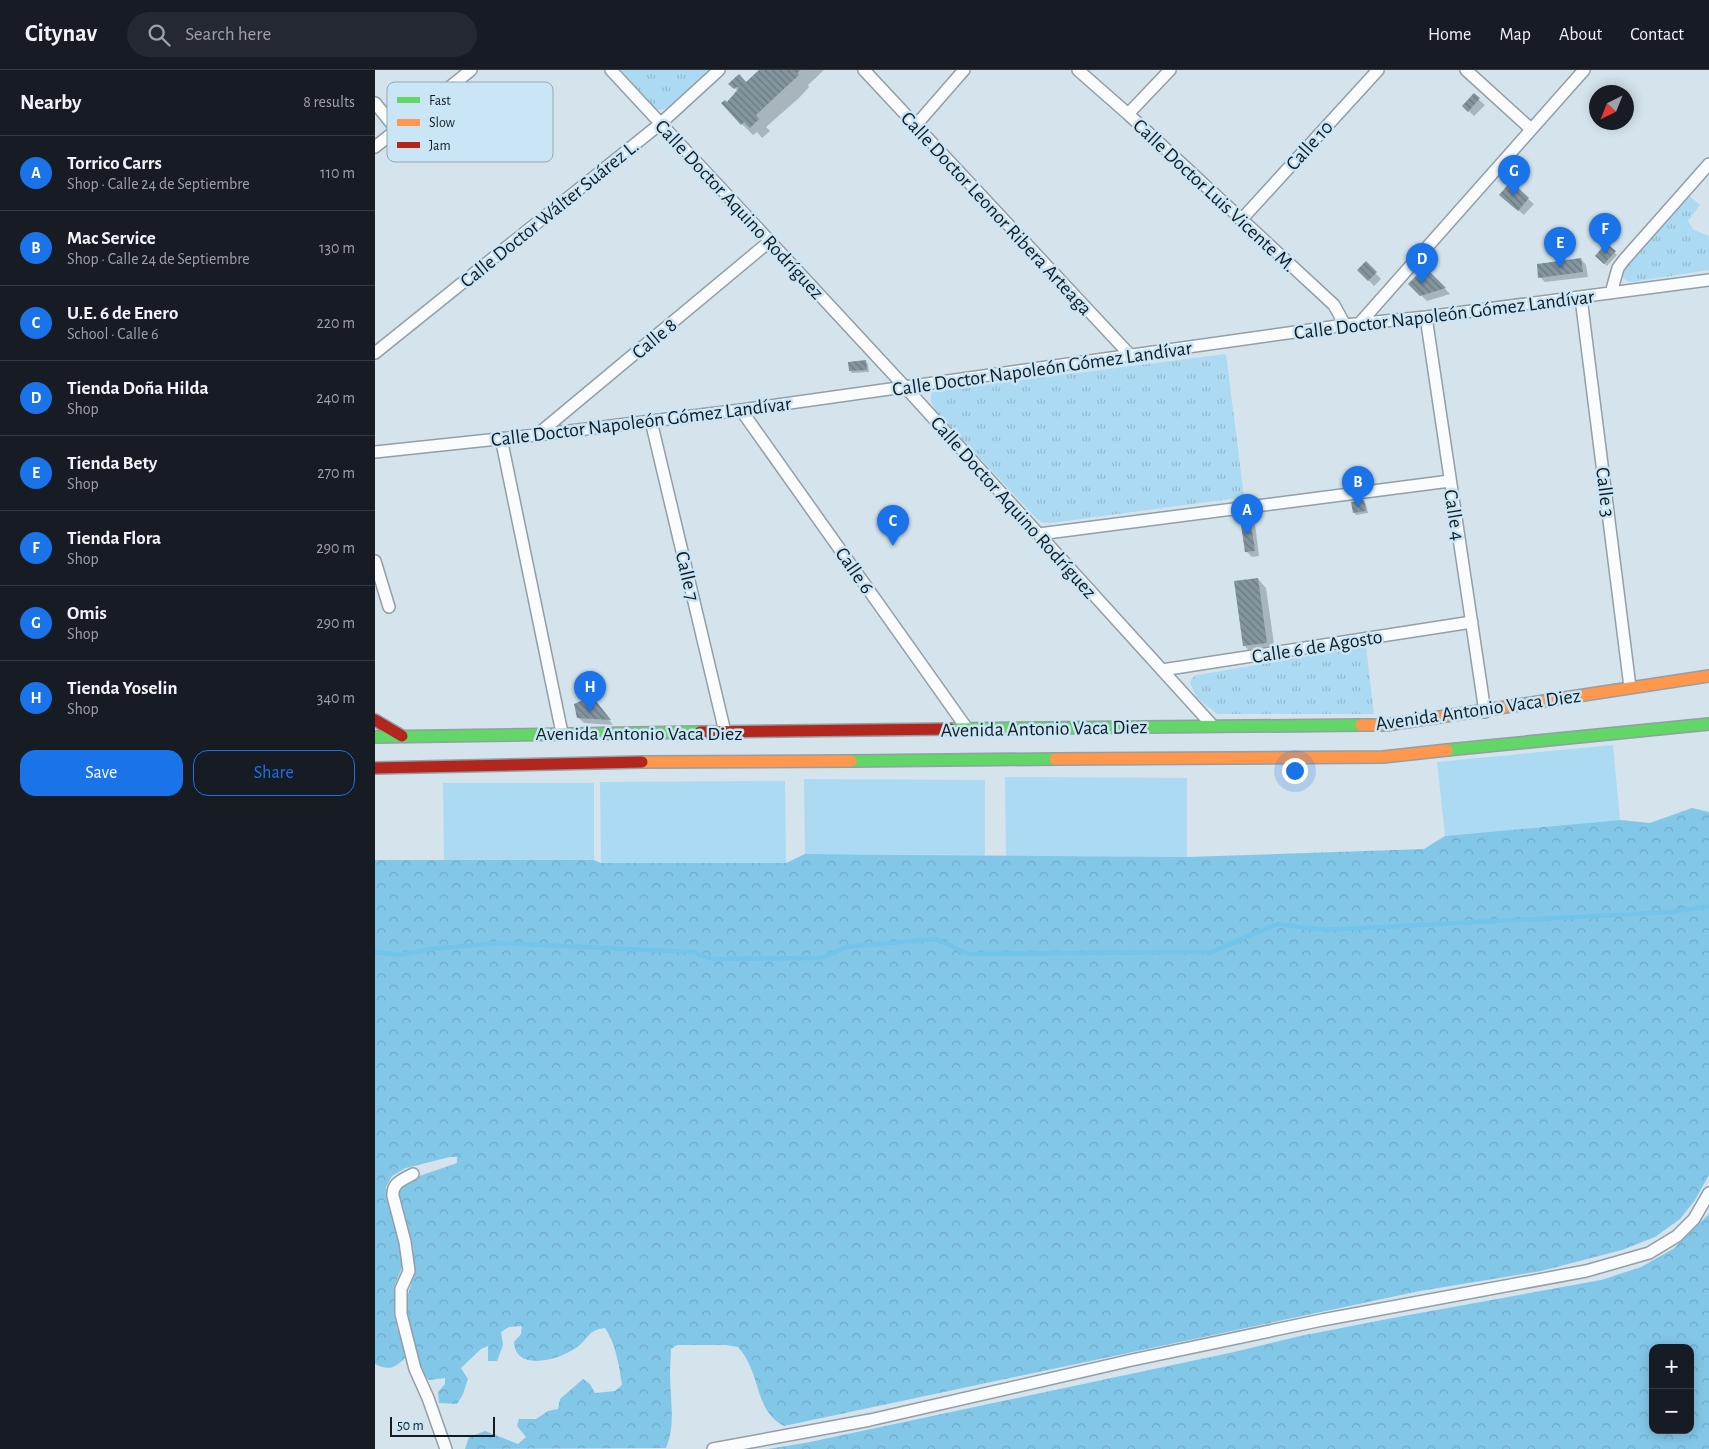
<!DOCTYPE html>
<meta charset="utf-8">
<style>
:root{--surface:#171b24;--page:#242831;--text:#f1f3f6;--muted:#9ea1a6;--line:#363941;--accent:#1a73e8}
body{margin:0;font-family:"Alegreya Sans",sans-serif;background:var(--page);color:var(--text)}
.controls{position:absolute;right:15px;bottom:15px;display:grid;overflow:hidden;border-radius:10px;box-shadow:0 2px 12px #0003}
.controls button{width:45px;height:45px;display:grid;place-items:center;padding:0;border:0;border-bottom:1px solid var(--line);background:var(--surface);color:var(--text);font:25px sans-serif}
.compass{position:absolute;left:1214px;top:15px;width:45px;height:45px;border-radius:50%;background:var(--surface);box-shadow:0 2px 12px #0003;rotate:223deg}
.scale{position:absolute;left:15px;bottom:12px;width:105px;box-sizing:border-box;padding-left:5px;border:2px solid #111c21;border-top:0;font-size:14px;line-height:18px;white-space:nowrap;color:#111c21;-webkit-text-stroke:4px #cae6f6;paint-order:stroke}
.you{position:absolute;left:919px;top:700px;width:18px;height:18px;margin:-12px;border:4px solid #fff;border-radius:50%;background:#1a73e8;box-shadow:0 0 0 8px #1a73e833}
.badge{display:grid;place-items:center;width:32px;height:32px;border-radius:50%;background:var(--accent);color:#fff;font-size:16px;font-weight:700}
.pin{position:absolute;translate:-50% -41px;filter:drop-shadow(0 1px 2px #0008)}
.pin::after{content:'';position:absolute;top:26px;width:18px;height:15px;background:inherit;clip-path:polygon(0 0,100% 0,50% 100%)}
.list{margin:0;padding:0;list-style:none}
h2{display:flex;justify-content:space-between;align-items:center;height:65px;margin:0;padding:0 20px;font-size:21px}
h2 small{font-size:16px;font-weight:400;color:var(--muted)}
.list li{display:grid;grid-template-columns:32px 1fr auto;gap:15px;align-items:center;box-sizing:border-box;height:75px;padding:0 20px;border-top:1px solid var(--line)}
.list b{display:block;font-size:19px;white-space:nowrap}
.list p{margin:0;font-size:16px;white-space:nowrap;color:var(--muted)}
.list em{font-size:16px;font-style:normal;color:var(--muted)}
.actions{display:flex;gap:10px;padding:15px 20px}
.actions a{flex:1;padding:11px 0;border:1px solid var(--accent);border-radius:15px;text-align:center;font-size:18px;color:var(--accent)}
.actions .main{background:var(--accent);color:#fff}
.icon{flex:none;width:28px;height:28px;fill:none;stroke:currentColor;stroke-width:2;stroke-linecap:round;stroke-linejoin:round}
.map{position:relative;flex:none;width:1334px;height:1379px;overflow:hidden}
header{display:flex;align-items:center;gap:30px;box-sizing:border-box;height:70px;padding:0 25px;background:var(--surface);border-bottom:1px solid var(--line)}
header strong{font-size:24px}
nav{display:flex;gap:28px;margin-inline-start:auto;font-size:18px}
.search{width:350px;height:45px;background:var(--page);display:flex;align-items:center;gap:12px;box-sizing:border-box;padding:0 18px;border-radius:28px;color:var(--muted);font-size:19px}
main{display:flex}
aside{flex:1;background:var(--surface)}
.map>svg:first-child{display:block}
.green{fill:#acdaf3}
.forest{fill:url(#forest-crowns);fill-rule:evenodd}
.park{fill:url(#park-tufts)}
.shadow{fill:#0003}
.lines{fill:none;stroke-linecap:round;stroke-linejoin:round}
.stream{stroke:#72c4eb;stroke-width:4.5}
.building{fill:url(#building-back-hatch)}
.street-casing{stroke:#939ea5;stroke-width:14}
.fast-casing{stroke:#939ea5;stroke-width:14}
.slow-casing{stroke:#939ea5;stroke-width:14}
.jam-casing{stroke:#939ea5;stroke-width:14}
.street{stroke:#f9fbfc;stroke-width:11}
.fast{stroke:#63d668;stroke-width:11}
.slow{stroke:#ff974d;stroke-width:11}
.jam{stroke:#b3261e;stroke-width:11}
.labels{text-anchor:middle;stroke-width:5;stroke-linejoin:round;paint-order:stroke}
.street-label{font-size:20px;fill:#111c21;stroke:#cae6f6}
.key{fill:#cae6f6;stroke:#92a9b6;stroke-width:1}
.key-label{font-size:14px;fill:#111c21}
</style>
<header>
<strong>Citynav</strong>
<div class="search"><svg class="icon" aria-label="search" viewBox="0 0 24 24"><circle cx="10" cy="10" r="6"/><path d="M15 15l6 6"/></svg>Search here</div>
<nav><a>Home</a><a>Map</a><a>About</a><a>Contact</a></nav>
</header>
<main>
<aside>
<h2>Nearby<small>8 results</small></h2>
<ul class="list">
<li><span class="badge">A</span><div><b>Torrico Carrs</b><p>Shop · Calle 24 de Septiembre</p></div><em>110 m</em></li>
<li><span class="badge">B</span><div><b>Mac Service</b><p>Shop · Calle 24 de Septiembre</p></div><em>130 m</em></li>
<li><span class="badge">C</span><div><b>U.E. 6 de Enero</b><p>School · Calle 6</p></div><em>220 m</em></li>
<li><span class="badge">D</span><div><b>Tienda Doña Hilda</b><p>Shop</p></div><em>240 m</em></li>
<li><span class="badge">E</span><div><b>Tienda Bety</b><p>Shop</p></div><em>270 m</em></li>
<li><span class="badge">F</span><div><b>Tienda Flora</b><p>Shop</p></div><em>290 m</em></li>
<li><span class="badge">G</span><div><b>Omis</b><p>Shop</p></div><em>290 m</em></li>
<li><span class="badge">H</span><div><b>Tienda Yoselin</b><p>Shop</p></div><em>340 m</em></li>
</ul>
<div class="actions"><a class="main">Save</a><a>Share</a></div>
</aside>
<div class="map">
<svg width="1334" height="1379" viewBox="0 0 1334 1379">
<defs>
<pattern id="forest-crowns" width="20" height="18" patternUnits="userSpaceOnUse" patternTransform="scale(1.25)"><rect width="20" height="18" fill="#83c7e8"/><path d="M2 6a3 3 0 1 1 6 0M12 15a3 3 0 1 1 6 0" fill="none" stroke="#70aac7"/></pattern>
<pattern id="park-tufts" width="24" height="20" patternUnits="userSpaceOnUse" patternTransform="scale(1.25)"><rect width="24" height="20" fill="#acdaf3"/><path d="M3 7l-1-3M5 7V3M7 7l1-3M15 17l-1-3M17 17v-4M19 17l1-3" fill="none" stroke="#93bad0"/></pattern>
<pattern id="building-back-hatch" width="6" height="6" patternUnits="userSpaceOnUse" patternTransform="scale(1.25)"><rect width="6" height="6" fill="#84959e"/><path d="M-1 5l2 2M0 0l6 6M5-1l2 2" fill="none" stroke="#6b7980"/></pattern>
</defs>
<rect width="100%" height="100%" fill="#d4e3ec"/>
<!-- green -->
<path class="green" d="M1238,675L1245,750L1070,766L1062,692Z
M630,707L812,708V787L631,786Z
M429,709L610,710V785L430,784Z
M410,711L411,793H226L225,712Z
M68,713H219V790H69Z"/>
<!-- forest -->
<path class="forest" d="M1317,738L1334,742V1105L1320,1130L1305,1149L1280,1167L1247,1180L1166,1201L1045,1221L409,1356C383,1343 385,1313 372,1290C370,1285 366,1281 363,1277L351,1275H302L296,1279C296,1287 295,1295 295,1303C295,1328 301,1355 291,1378L90,1379L94,1367L110,1361L143,1374L151,1367L142,1356L144,1349H161L173,1341L183,1339L185,1329L208,1309L215,1314L220,1323L240,1321L247,1315C244,1296 241,1274 230,1258C212,1260 213,1270 201,1278C185,1289 141,1303 139,1272L146,1264L147,1256L134,1257L126,1262L128,1275L122,1291H113V1276L106,1279L86,1298L93,1309L88,1324L82,1334L64,1333L63,1322L70,1314V1308L54,1310L47,1304L35,1256L31,1230L36,1215L39,1195L32,1156L23,1128L24,1120L36,1109L82,1093V1087H75L31,1098L17,1106L11,1117L12,1127L25,1173L27,1197L20,1215L19,1241L22,1258L29,1277L30,1288C20,1298 14,1301 0,1294V790H219L226,793H411L430,784L812,787L1049,779L1070,766L1245,750L1275,753Z
M1334,1144V1379H393L435,1372L859,1282L925,1266L1023,1247L1226,1210L1266,1197L1298,1179ZM1278,1278H1315V1360H1278Z"/>
<!-- park -->
<path class="park" d="M246,0H338L295,38L283,40L279,38Z
M1312,124L1325,135L1313,151L1319,160L1334,166V200L1256,212C1250,210 1246,208 1246,201Z
M851,284L869,427L676,453H669L662,449L560,340L556,331V323L561,321Z
M991,576L999,644H842L822,628L815,613L817,608L822,605Z"/>
<!-- shadow -->
<path class="shadow" d="M386,0H449L433,15L434,17L424,28L391,57L395,61L387,68L382,62L378,65L367,54L352,34L363,21L355,14L372,13Z
M1099,25L1110,35L1099,46L1089,36Z
M1153,129L1159,134L1149,145L1131,130Z
M1232,175L1242,185L1232,196L1222,186Z
M1206,189L1211,195L1213,207L1170,212L1165,207Z
M991,193L1006,209L999,216L984,200Z
M1050,198L1075,224L1052,231L1035,214Z
M491,292L493,294L494,302L477,303L475,301Z
M989,431L991,434L993,443L981,445L979,442Z
M874,449L880,454L884,486L877,487L871,481Z
M883,509L891,518L900,581L877,584L869,575Z
M220,631L238,655L209,653L203,647Z"/>
<g class="lines">
<!-- stream -->
<path class="stream" d="M0,882L24,885L56,879L121,873L318,882L337,889L446,888L471,877L561,869L593,884L837,882L902,854L949,860L1297,842L1334,836"/>
</g>
<!-- building -->
<path class="building" d="M384,0H426L422,3L424,5L412,16L381,45L384,49L375,58L369,52L366,55L346,33L350,30L352,32L364,18L362,17L359,19L353,14L364,4L371,12Z
M1099,23L1105,28L1093,42L1087,36Z
M1136,111L1154,128L1143,141L1124,125Z
M1231,173L1241,181L1229,194L1220,186Z
M1206,188L1208,202L1163,208L1162,194Z
M991,191L1002,202L993,211L982,200Z
M1050,197L1071,218L1045,226L1033,214Z
M491,290L492,300L474,301L473,292Z
M989,430L991,441L978,443L976,432Z
M875,447L880,481L870,482L865,448Z
M883,508L892,573L868,576L859,511Z
M217,626L236,650L202,648L199,634Z"/>
<g class="lines">
<defs>
<path id="street" d="M236,0L531,318L837,655
M489,0L756,286
M703,0L753,44L959,235L970,255
M1091,0L1156,59
M0,33L21,59
M753,44L795,0
M541,55L589,0
M0,77L96,0
M866,150L1003,0
M1236,223L1243,198L1249,190L1334,94
M1206,228L1255,617
M1051,247L1110,642
M984,254L1209,0
M0,283L285,54L344,0
M366,340L593,660
M276,351L350,662
M162,365L395,171
M126,368L187,663
M0,382L162,365L366,340L970,255L1051,247L1334,210
M664,464L1075,411
M0,491L14,537
M787,600L1097,552
M38,1104C27,1110 17,1113 18,1126L30,1172L34,1201L26,1219V1244L40,1299L53,1328L71,1379
M338,1379L495,1350L757,1290L947,1250L1211,1201L1274,1183L1302,1166L1319,1149L1334,1123"/>
<path id="fast" d="M576,659L986,655
M0,667L325,662
M1072,680L1334,654
M476,691L680,689"/>
<path id="slow" d="M986,655H1011L1051,649L1334,606
M680,689L1008,687L1072,680
M267,692L476,691"/>
<path id="jam" d="M0,650L27,666
M325,662L576,659
M0,698L267,692"/>
</defs>
<!-- street casing -->
<use href="#street" class="street-casing"/>
<!-- fast casing -->
<use href="#fast" class="fast-casing"/>
<!-- slow casing -->
<use href="#slow" class="slow-casing"/>
<!-- jam casing -->
<use href="#jam" class="jam-casing"/>
<!-- street -->
<use href="#street" class="street"/>
<!-- fast -->
<use href="#fast" class="fast"/>
<!-- slow -->
<use href="#slow" class="slow"/>
<!-- jam -->
<use href="#jam" class="jam"/>
</g>
<g class="labels">
<!-- street labels -->
<g class="street-label">
<text transform="translate(934 75) rotate(-48)" y="7">Calle 10</text>
<text transform="translate(840 125) rotate(43)" y="7">Calle Doctor Luis Vicente M.</text>
<text transform="translate(365 139) rotate(47)" y="7">Calle Doctor Aquino Rodríguez</text>
<text transform="translate(174 143) rotate(-39)" y="7">Calle Doctor Wálter Suárez L.</text>
<text transform="translate(622 143) rotate(47)" y="7">Calle Doctor Leonor Ribera Arteaga</text>
<text transform="translate(1069 244) rotate(-7)" y="7">Calle Doctor Napoleón Gómez Landívar</text>
<text transform="translate(279 268) rotate(-40)" y="7">Calle 8</text>
<text transform="translate(667 298) rotate(-8)" y="7">Calle Doctor Napoleón Gómez Landívar</text>
<text transform="translate(266 351) rotate(-7)" y="7">Calle Doctor Napoleón Gómez Landívar</text>
<text transform="translate(1231 422) rotate(83)" y="7">Calle 3</text>
<text transform="translate(639 437) rotate(48)" y="7">Calle Doctor Aquino Rodríguez</text>
<text transform="translate(1080 445) rotate(81)" y="7">Calle 4</text>
<text transform="translate(480 500) rotate(55)" y="7">Calle 6</text>
<text transform="translate(313 506) rotate(77)" y="7">Calle 7</text>
<text transform="translate(942 576) rotate(-9)" y="7">Calle 6 de Agosto</text>
<text transform="translate(1103 639) rotate(-8)" y="7">Avenida Antonio Vaca Diez</text>
<text transform="translate(669 658) rotate(-1)" y="7">Avenida Antonio Vaca Diez</text>
<text x="264" y="670">Avenida Antonio Vaca Diez</text>
</g>
</g>
<!-- legend -->
<rect x="12" y="12" width="166" height="80" rx="8" class="key"/>
<rect x="22" y="27" width="23" height="6" fill="#63d668"/>
<rect x="22" y="49" width="23" height="7" fill="#ff974d"/>
<rect x="22" y="72" width="23" height="6" fill="#b3261e"/>
<g class="key-label">
<text x="54" y="35">Fast</text>
<text x="54" y="57">Slow</text>
<text x="54" y="80">Jam</text>
</g>
</svg>
<div class="controls">
<button>+</button>
<button>−</button>
</div>
<svg class="compass" viewBox="-18 -18 36 36"><path d="M0-13l5 13h-10z" fill="#e53935"/><path d="M0 13l5-13h-10z" fill="#9ea1a6"/></svg>
<div class="scale">50 m</div>
<div class="you"></div>
<div class="pin badge" style="left:872px;top:465px">A</div>
<div class="pin badge" style="left:983px;top:437px">B</div>
<div class="pin badge" style="left:518px;top:476px">C</div>
<div class="pin badge" style="left:1047px;top:214px">D</div>
<div class="pin badge" style="left:1185px;top:198px">E</div>
<div class="pin badge" style="left:1230px;top:184px">F</div>
<div class="pin badge" style="left:1139px;top:126px">G</div>
<div class="pin badge" style="left:215px;top:642px">H</div>
</div>
</main>
